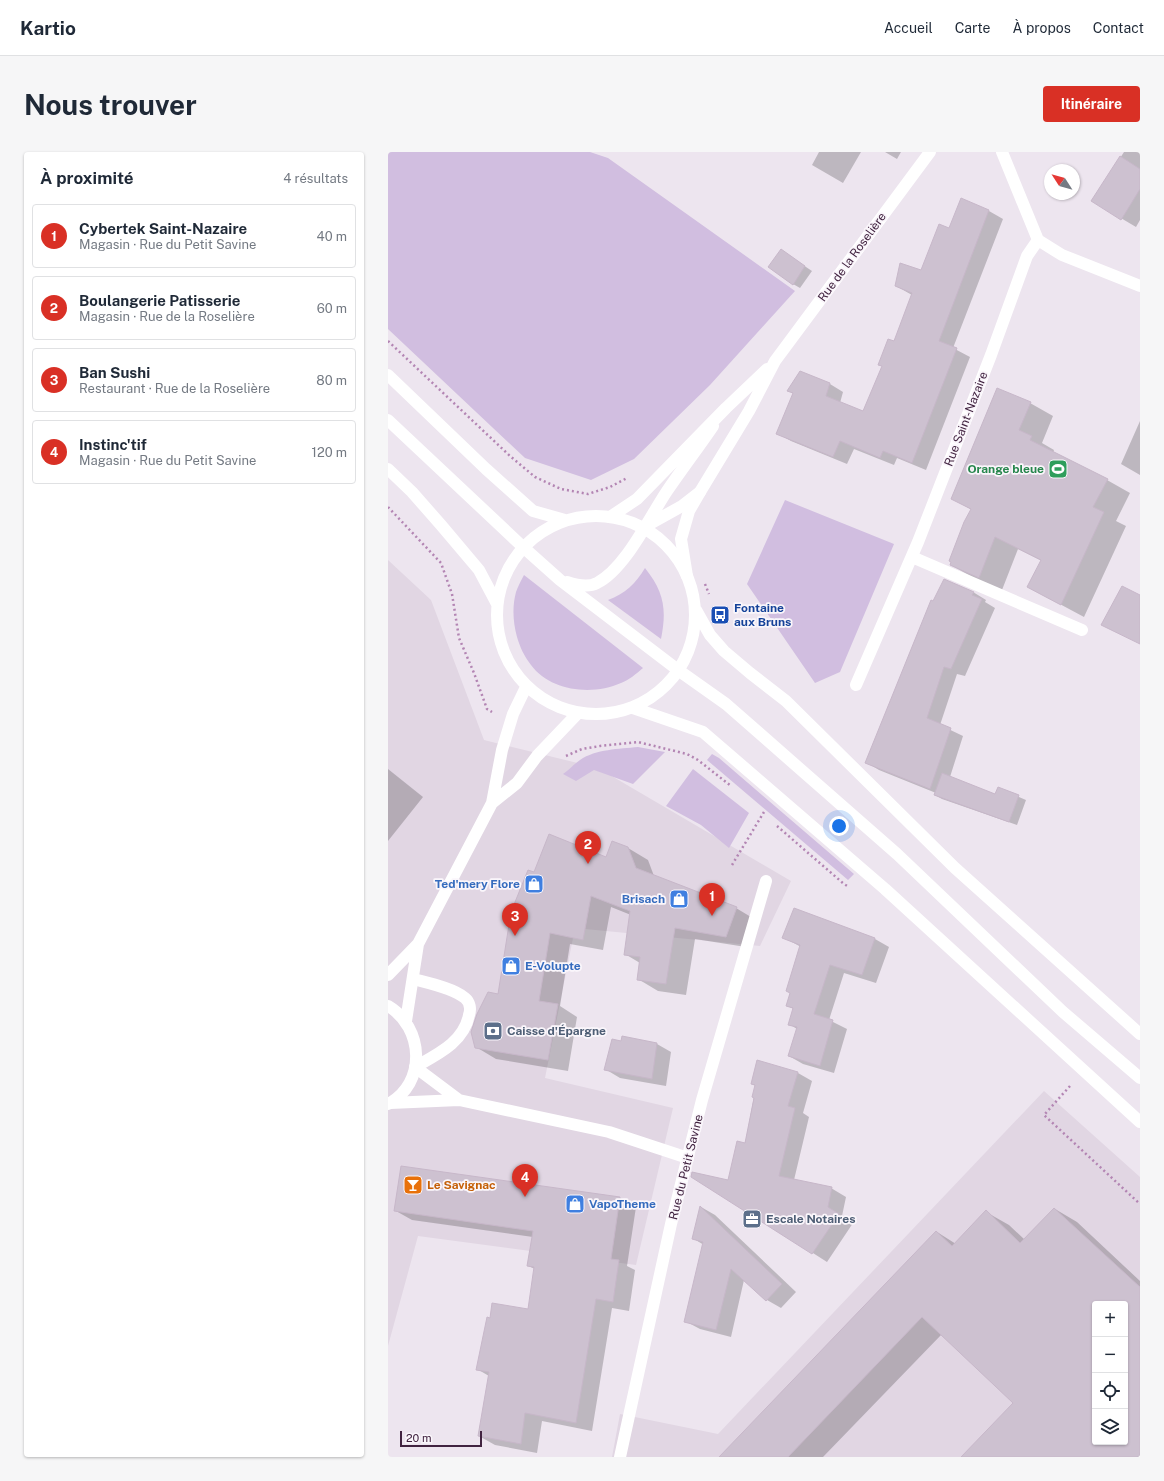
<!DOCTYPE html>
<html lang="fr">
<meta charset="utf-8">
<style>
:root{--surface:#fff;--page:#f6f6f7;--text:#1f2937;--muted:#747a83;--line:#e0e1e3;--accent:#d93025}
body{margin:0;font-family:"Public Sans",sans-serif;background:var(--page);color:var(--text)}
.controls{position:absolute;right:12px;bottom:12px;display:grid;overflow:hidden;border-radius:4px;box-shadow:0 1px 3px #0004}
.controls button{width:36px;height:36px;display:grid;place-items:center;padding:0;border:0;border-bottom:1px solid var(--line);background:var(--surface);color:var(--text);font:20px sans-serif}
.compass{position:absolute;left:656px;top:12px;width:36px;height:36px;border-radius:50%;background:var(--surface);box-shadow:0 1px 3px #0004;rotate:306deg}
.scale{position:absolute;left:12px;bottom:10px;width:82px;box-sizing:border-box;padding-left:4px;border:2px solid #412340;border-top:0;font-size:11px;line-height:14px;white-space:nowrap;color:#412340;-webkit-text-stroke:3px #faf6fb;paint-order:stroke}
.you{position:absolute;left:451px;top:674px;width:14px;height:14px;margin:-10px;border:3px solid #fff;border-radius:50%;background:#1a73e8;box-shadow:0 0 0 6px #1a73e833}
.badge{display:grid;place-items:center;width:26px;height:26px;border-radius:50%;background:var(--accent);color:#fff;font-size:13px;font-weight:700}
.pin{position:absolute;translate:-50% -33px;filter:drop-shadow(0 1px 2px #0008)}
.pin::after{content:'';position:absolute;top:21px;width:14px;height:12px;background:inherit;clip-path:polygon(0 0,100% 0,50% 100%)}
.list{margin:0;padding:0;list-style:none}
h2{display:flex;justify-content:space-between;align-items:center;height:52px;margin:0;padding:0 16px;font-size:17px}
h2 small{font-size:13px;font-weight:400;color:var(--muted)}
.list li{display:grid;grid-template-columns:26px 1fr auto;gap:12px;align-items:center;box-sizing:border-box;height:64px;margin:0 8px 8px;padding:0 8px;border:1px solid var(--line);border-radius:4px}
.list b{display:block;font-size:15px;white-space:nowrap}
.list p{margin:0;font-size:13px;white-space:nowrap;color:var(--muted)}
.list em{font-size:13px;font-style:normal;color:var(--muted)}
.icon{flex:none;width:22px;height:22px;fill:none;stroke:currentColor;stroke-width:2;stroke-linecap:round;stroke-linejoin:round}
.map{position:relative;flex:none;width:752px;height:1305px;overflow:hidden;border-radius:4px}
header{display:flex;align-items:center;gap:24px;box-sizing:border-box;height:56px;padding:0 20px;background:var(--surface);border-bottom:1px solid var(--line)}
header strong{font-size:19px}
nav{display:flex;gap:22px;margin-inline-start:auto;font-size:14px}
.intro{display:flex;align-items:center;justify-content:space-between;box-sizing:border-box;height:96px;padding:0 24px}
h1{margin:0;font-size:28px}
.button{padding:10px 18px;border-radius:4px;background:var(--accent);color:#fff;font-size:14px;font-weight:700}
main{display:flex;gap:24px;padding:0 24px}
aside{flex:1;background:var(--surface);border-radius:4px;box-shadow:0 1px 3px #0004}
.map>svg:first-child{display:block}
.built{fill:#e1d6e3;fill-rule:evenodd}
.green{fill:#d1bee0}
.shadow{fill:#0003;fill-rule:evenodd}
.building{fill:#cdc1d0;stroke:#c7b7c9;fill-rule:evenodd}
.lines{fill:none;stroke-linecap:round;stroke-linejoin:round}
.path{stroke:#b385b3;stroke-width:2.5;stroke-dasharray:2 3;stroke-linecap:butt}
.lane{stroke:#fff;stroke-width:12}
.street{stroke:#fff;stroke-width:12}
.secondary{stroke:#fff;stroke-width:12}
.labels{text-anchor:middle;stroke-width:3.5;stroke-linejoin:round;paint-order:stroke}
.street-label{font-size:12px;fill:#412340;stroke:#faf6fb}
.leisure-label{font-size:12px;font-weight:bold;fill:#27864d;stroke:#faf6fb;text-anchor:end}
.transit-label{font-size:12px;font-weight:bold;fill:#164399;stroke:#faf6fb;text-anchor:start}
.shop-label{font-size:12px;font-weight:bold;fill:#366cbe;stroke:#faf6fb;text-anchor:end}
.service-label{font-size:12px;font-weight:bold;fill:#4e5e75;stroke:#faf6fb;text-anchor:start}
.food-label{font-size:12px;font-weight:bold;fill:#c56008;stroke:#faf6fb;text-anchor:start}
</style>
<header>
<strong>Kartio</strong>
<nav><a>Accueil</a><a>Carte</a><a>À propos</a><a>Contact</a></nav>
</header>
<div class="intro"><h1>Nous trouver</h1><a class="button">Itinéraire</a></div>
<main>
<aside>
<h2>À proximité<small>4 résultats</small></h2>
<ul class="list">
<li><span class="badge">1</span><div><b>Cybertek Saint-Nazaire</b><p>Magasin · Rue du Petit Savine</p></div><em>40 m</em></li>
<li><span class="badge">2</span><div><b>Boulangerie Patisserie</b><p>Magasin · Rue de la Roselière</p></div><em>60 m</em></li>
<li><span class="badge">3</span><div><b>Ban Sushi</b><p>Restaurant · Rue de la Roselière</p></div><em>80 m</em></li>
<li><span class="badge">4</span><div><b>Instinc'tif</b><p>Magasin · Rue du Petit Savine</p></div><em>120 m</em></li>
</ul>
</aside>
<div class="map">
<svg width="752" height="1305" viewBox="0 0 752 1305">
<rect width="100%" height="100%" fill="#ede5ef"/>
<!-- built -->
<path class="built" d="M0,408L43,448L96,588L210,616L403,729L372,794L187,776L157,926L285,956L248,1113L30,1084L0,1194Z
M656,939L752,1025V1305H224L232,1262L330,1282ZM707,1152H737V1290H707Z"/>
<!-- green -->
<path class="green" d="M0,0H202L220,6L407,139L322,233L246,307L203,328L137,306L0,177Z
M397,348L506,392L452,520L427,531L359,432Z
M257,416C276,440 279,457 273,487L220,448C237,442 248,431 257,416Z
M136,423L255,516C248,522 241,528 233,531C204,544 162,539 143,513C136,504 132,495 129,485C125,470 124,455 128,440C130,434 133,429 136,423Z
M250,595L277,600L245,632L206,618L188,629L175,622C181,618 186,612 192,608C208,597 231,597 250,595Z
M324,602L331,606L466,722L460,728L319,608Z
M305,617L361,661L341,696L313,673L278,654Z"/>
<!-- shadow -->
<path class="shadow" d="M431,0H473L455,31L424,13Z
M497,0H513L509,7Z
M736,0H752V68L748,75L704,49Z
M573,47L601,59L615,67L565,196L582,205L538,318L509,306L506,313L466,297L459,312L403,289L389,281L406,242L400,238L442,232L455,240L452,251L476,260L507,190L524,143L508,134L533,120L562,78Z
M400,103L424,119L412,136L405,132Z
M642,251L665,264L654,291L666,298L665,301L719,328L742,341L728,369L738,374L696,465L640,435L654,409L630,397L614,438L586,426L563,413L584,358L565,347Z
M752,269V323L733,312Z
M585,440L598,448L597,450L607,456L577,524L569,522L552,573L575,584L562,625L608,643L610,636L638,648L629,673L554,647L547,643L548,641L491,618L478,610Z
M0,617L35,645L0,689Z
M240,696L260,708L266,724L348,756L368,768L358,795L307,787L298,843L270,839L250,827L252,811L237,802L243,763L223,755L215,798L182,792L172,854L189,865L180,919L108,907L88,895L111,843L146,721L218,706Z
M407,757L487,787L501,795L488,831L456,821L441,868L459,877L446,921L415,912L401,904L409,877L401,872L406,857L399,854L413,795L395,785Z
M235,886L269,892L283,900L278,934L232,926L217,917L234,890Z
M410,921L424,929L415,961L421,965L406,1028L443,1036L458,1045L454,1064L465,1071L439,1110L304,1024L341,1029L357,992L368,934L364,932Z
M232,1046L248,1055L239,1114L247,1118L241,1159L224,1156L204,1279L154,1269L149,1301L107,1293L91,1284L101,1224L89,1217L103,1167L141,1158L147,1117L140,1114L145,1085L24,1068L8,1059Z
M313,1055L327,1063L408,1140L393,1156L379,1148L356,1128L343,1185L312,1177L297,1169L316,1093L306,1087Z
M667,1057L689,1070L752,1129V1305H574L626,1251L554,1182L435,1305H344L549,1080L568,1092L598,1060L621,1073L636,1087ZM707,1152H737V1290H707Z"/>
<!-- building -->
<path class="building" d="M732,4L752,17V37L733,68L703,49Z
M573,46L601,58L551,189L569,196L524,311L495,299L492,306L452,289L445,305L388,282L405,241L399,239L412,219L442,231L438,244L475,259L494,214L490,213L500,187L506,189L524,141L507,134L512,111L533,118L551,72L561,76Z
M393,97L417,114L405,133L380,115Z
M609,236L643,250L631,278L644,284L642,288L720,327L705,355L716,360L673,453L639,435L653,408L607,385L591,426L562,413L563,410L561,409L576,370L583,357L563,347Z
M556,427L586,440L584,443L594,447L563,517L556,515L539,566L563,576L542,637L477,611L543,448L545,449Z
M734,434L752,443V492L713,473Z
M554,621L607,642L610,635L631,643L621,670L546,643Z
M161,682L218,705L224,689L240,695L248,716L349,755L338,785L287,776L278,832L249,828L252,805L236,803L242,759L203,744L195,788L162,781L151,849L170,852L160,908L87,896L83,880L89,862L100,840L110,842L123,760L140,718L146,720Z
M406,756L487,786L474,823L442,813L426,862L445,868L432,914L400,904L409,875L400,873L405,856L398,854L402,841L398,839L412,793L394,786Z
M234,884L269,891L264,927L216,918L224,887L233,889Z
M369,908L410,920L400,954L407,956L391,1024L444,1035L440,1055L451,1062L424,1102L303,1025L304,1020L340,1028L349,989L357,991L366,946L364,945L367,933L363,932Z
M13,1014L232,1045L223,1107L231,1108L225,1150L208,1147L188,1271L137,1261L133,1292L90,1284L101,1220L88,1218L99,1165L102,1166L104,1151L140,1157L146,1115L139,1114L145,1079L6,1059Z
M312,1054L394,1132L378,1149L343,1117L328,1178L296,1170L315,1090L304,1087Z
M666,1056L752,1135V1305H573L625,1251L534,1165L400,1305H331L548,1079L564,1094L598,1058L632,1091ZM707,1152H737V1290H707Z"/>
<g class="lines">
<!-- path -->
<path class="path" d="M0,189L122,304L147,325L173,337L200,342L222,335L239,326
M0,355L53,411L64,442L71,486L86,521L99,557L104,560
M317,432L321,442
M178,604L194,597L212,594L250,590L299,602L310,608L343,634
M389,674L456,732L461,735
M344,713L376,660
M682,934L656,963L752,1052"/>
<!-- lane -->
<path class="lane" d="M0,268L135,395L172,428L290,518L338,552L509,702L675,860L752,926
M258,374L294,354L312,340
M179,430C188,433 200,436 209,431C237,417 261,366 279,339C294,317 310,296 325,274
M25,827C40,831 65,836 77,846C82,850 83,857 81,863C76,890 50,902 27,915L71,948
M2,951L71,948L221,980L300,1006"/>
<!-- street -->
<path class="street" d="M614,0L650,88
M650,88L674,103L752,134
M222,365L249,347L338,256L379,217
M524,405L694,478
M299,424L293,387L301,359L312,340L361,259L387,209L542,0
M468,533L530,390L603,203L639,104L650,88
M232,1305L283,1072L314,948L378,729"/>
<!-- secondary -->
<path class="secondary" d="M0,223L98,317L145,359L177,368
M0,317L24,340L53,373L91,418L109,452
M109 463a99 99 0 1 1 198 0a99 99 0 1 1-198 0Z
M308,458L322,483L336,499L362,521L398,549L567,716L752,882
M245,556L315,580L497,737L752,970
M104,651L129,631L149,604L190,561
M0,823L30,792L104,651L114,598L125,562L138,535
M0,854C36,875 39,932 0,952
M18,869L30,792"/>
</g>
<!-- icons -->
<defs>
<symbol id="stadium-square" viewBox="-11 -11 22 22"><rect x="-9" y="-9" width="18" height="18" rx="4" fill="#2e9e5b" stroke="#faf6fb"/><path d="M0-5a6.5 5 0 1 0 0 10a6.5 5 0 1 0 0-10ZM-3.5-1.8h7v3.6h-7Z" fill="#fff"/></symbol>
<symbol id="bus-square" viewBox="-11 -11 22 22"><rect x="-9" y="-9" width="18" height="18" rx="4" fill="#1a4fb4" stroke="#faf6fb"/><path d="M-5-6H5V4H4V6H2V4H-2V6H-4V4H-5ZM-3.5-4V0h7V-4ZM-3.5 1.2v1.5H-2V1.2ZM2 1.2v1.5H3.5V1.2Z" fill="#fff"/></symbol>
<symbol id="shop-square" viewBox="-11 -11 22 22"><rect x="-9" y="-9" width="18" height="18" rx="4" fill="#3f7fe0" stroke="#faf6fb"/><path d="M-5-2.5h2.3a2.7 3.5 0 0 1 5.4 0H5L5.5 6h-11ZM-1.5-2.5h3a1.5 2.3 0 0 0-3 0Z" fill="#fff"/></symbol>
<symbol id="bank-square" viewBox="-11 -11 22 22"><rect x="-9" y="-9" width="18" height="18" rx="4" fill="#5c6f8a" stroke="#faf6fb"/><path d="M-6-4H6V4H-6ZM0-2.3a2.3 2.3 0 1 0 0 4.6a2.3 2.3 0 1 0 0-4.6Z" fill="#fff"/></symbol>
<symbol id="bar-square" viewBox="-11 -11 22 22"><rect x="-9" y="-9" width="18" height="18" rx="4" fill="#e8710a" stroke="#faf6fb"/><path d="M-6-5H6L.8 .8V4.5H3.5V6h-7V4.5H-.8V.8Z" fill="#fff"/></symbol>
<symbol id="office-square" viewBox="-11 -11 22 22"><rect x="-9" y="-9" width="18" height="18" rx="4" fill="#5c6f8a" stroke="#faf6fb"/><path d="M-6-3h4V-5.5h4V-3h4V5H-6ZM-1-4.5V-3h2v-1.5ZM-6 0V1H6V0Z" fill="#fff"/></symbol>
</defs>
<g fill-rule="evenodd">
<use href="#stadium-square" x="659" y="306" width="22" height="22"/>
<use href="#bus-square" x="321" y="452" width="22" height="22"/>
<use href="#shop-square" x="135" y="721" width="22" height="22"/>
<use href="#shop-square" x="280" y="736" width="22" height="22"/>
<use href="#shop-square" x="112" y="803" width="22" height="22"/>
<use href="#bank-square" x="94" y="868" width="22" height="22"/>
<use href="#bar-square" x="14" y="1022" width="22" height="22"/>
<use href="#shop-square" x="176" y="1041" width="22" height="22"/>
<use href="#office-square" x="353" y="1056" width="22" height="22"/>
</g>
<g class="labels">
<!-- street labels -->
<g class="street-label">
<text transform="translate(464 105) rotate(-54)" y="4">Rue de la Roselière</text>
<text transform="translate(578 267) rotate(-69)" y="4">Rue Saint-Nazaire</text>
<text transform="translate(298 1015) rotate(-76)" y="4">Rue du Petit Savine</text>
</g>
<!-- leisure labels -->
<g class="leisure-label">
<text x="656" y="321">Orange bleue</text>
</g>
<!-- transit labels -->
<g class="transit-label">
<text x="346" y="460">Fontaine<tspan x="346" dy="14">aux Bruns</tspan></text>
</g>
<!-- shop labels -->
<g class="shop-label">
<text x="132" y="736">Ted'mery Flore</text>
<text x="277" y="751">Brisach</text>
<text x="137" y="818" text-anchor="start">E-Volupte</text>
<text x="201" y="1056" text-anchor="start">VapoTheme</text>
</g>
<!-- service labels -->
<g class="service-label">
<text x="119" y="883">Caisse d'Épargne</text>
<text x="378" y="1071">Escale Notaires</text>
</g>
<!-- food labels -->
<g class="food-label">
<text x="39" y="1037">Le Savignac</text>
</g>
</g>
</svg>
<div class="controls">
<button>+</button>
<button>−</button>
<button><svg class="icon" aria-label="locate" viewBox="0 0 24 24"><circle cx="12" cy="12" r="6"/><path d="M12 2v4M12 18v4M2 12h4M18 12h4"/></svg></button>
<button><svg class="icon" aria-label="layers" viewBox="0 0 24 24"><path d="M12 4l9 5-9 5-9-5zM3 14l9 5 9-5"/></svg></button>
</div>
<svg class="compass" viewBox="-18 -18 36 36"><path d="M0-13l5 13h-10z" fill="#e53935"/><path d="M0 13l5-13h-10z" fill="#747a83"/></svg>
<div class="scale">20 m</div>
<div class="you"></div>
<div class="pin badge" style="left:324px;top:764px">1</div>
<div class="pin badge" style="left:200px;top:712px">2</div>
<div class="pin badge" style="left:127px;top:784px">3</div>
<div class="pin badge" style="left:137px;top:1045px">4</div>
</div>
</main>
